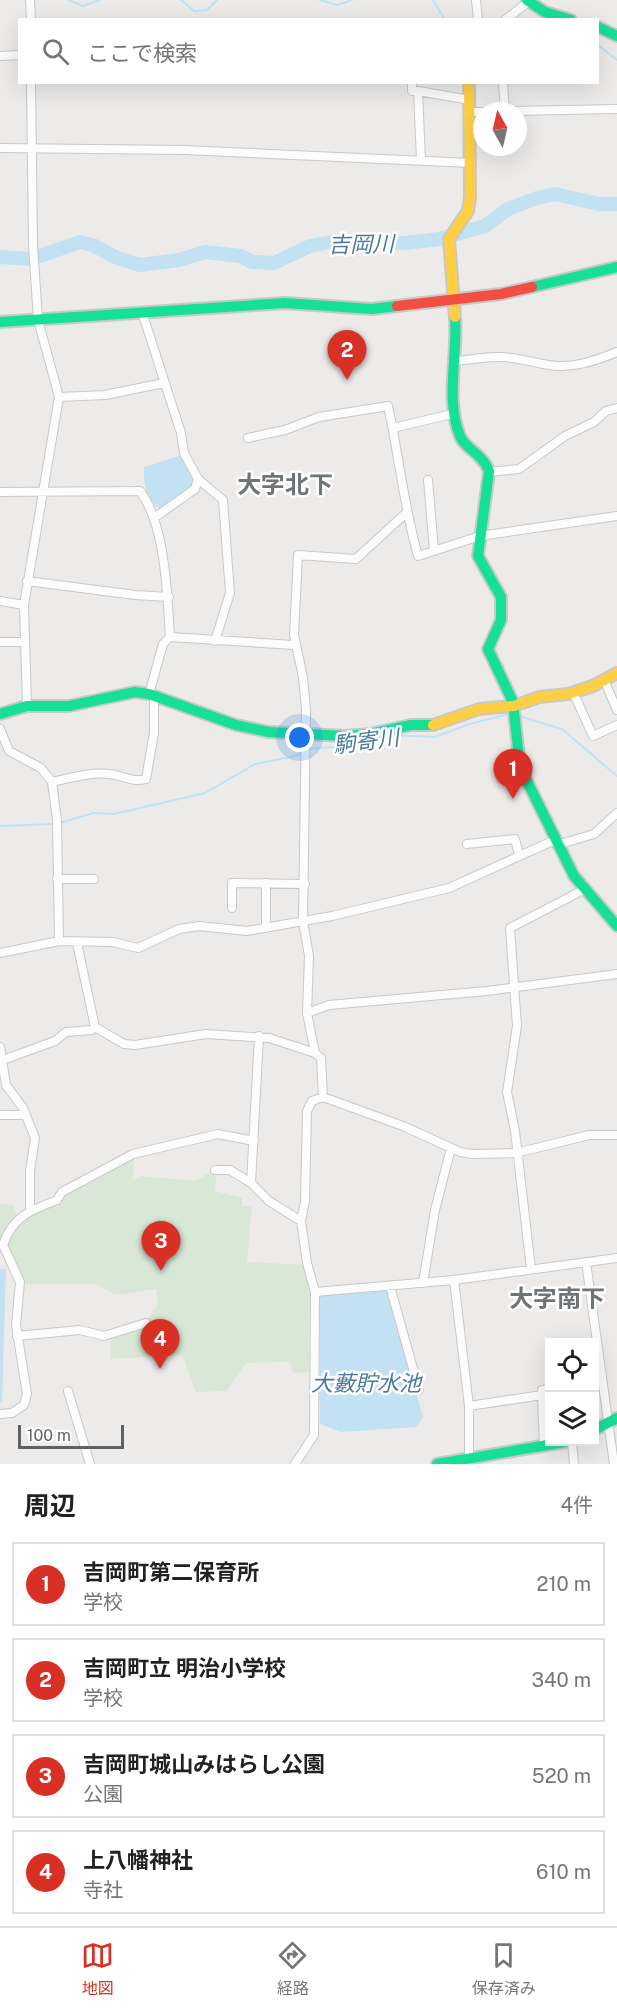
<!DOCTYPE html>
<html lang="ja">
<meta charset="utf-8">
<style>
:root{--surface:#fff;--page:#f2f2f2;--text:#222;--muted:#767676;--line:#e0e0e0;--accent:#d93025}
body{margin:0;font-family:"Public Sans","Noto Sans JP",sans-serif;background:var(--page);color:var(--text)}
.controls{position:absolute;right:18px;bottom:18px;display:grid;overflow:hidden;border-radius:0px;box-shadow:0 6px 24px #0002}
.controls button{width:54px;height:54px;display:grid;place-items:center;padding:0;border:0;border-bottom:2px solid var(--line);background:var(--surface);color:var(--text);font:30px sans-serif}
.compass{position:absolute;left:473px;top:102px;width:54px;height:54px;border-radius:50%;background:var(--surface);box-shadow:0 6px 24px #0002;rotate:352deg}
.scale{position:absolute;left:18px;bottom:15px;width:106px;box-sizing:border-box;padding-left:6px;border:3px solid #5e6265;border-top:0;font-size:16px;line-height:21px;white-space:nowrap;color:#5e6265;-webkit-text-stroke:4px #fff;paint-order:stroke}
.you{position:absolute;left:300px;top:738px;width:21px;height:21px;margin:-15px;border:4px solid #fff;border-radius:50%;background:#1a73e8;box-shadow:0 0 0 9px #1a73e833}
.badge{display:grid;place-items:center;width:39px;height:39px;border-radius:50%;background:var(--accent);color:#fff;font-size:20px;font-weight:700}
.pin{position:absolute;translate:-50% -50px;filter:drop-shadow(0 2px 3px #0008)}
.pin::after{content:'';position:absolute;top:32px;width:21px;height:18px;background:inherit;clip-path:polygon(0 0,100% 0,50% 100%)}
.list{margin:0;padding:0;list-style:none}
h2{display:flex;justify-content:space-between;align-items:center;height:78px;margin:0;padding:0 24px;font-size:26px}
h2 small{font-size:20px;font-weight:400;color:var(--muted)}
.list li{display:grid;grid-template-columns:39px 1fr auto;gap:18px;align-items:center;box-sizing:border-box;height:84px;margin:0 12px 12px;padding:0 12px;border:2px solid var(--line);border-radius:0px}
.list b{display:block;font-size:22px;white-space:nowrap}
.list p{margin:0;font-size:20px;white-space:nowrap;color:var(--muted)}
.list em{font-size:20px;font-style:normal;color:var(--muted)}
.icon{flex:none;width:33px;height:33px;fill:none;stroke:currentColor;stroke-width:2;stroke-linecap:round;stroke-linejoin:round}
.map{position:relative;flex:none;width:617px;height:1464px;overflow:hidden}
.search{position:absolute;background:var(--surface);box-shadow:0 6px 24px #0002;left:18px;right:18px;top:18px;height:66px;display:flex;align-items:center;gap:15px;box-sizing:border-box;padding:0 21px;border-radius:0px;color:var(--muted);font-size:22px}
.sheet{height:462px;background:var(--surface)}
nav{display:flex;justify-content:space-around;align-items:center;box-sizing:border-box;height:84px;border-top:2px solid var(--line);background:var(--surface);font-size:16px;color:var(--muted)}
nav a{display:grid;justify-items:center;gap:3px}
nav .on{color:var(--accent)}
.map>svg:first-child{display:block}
.green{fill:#d9e7d6}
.water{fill:#c2e1f2}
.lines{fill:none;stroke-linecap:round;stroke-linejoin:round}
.stream{stroke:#c2e1f2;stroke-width:2}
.river{stroke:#c2e1f2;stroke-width:14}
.street-casing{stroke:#c8c8c8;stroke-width:10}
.fast-casing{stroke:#c7c8c8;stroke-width:14}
.slow-casing{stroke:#c7c8c8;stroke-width:14}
.jam-casing{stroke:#c7c8c8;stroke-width:14}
.street{stroke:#fcfcfc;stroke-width:8}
.fast{stroke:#16e098;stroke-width:10}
.slow{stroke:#ffcf43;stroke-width:10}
.jam{stroke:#f24e42;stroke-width:10}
.labels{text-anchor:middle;stroke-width:5;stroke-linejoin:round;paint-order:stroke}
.water-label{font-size:22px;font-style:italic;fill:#4b7a9e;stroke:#fff}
.quarter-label{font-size:24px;font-weight:bold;fill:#6f7477;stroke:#fff}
</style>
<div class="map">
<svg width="617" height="1464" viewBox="0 0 617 1464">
<rect width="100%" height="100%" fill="#edebe9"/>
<!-- green -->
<path class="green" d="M134,1157L133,1180L140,1176L196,1181L217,1168L215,1191L242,1198V1206H252L247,1262L305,1265L310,1294L309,1372L293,1373L289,1362L246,1363L227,1391L196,1392L182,1355L110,1359L111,1333L147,1320L158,1304L156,1289L116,1295L95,1284H24L0,1245V1203L13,1205L19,1219Z"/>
<!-- water -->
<path class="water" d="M182,455L196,481L193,488L162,510C145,500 144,485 144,467Z
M0,1269H6L2,1403H0Z
M388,1291L423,1417L416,1427L341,1432L320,1424L319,1295Z"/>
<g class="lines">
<!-- stream -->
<path class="stream" d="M68,0L83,6L100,0
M181,0L194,11L207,10L217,0
M320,0L337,5L352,0
M433,0L445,20
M598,45L617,60
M519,716L562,729L617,776
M309,749L367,744L395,735L434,737L473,723L510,714
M60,823L93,813L114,814L205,793L255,764L295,756L304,752
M0,826L54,824"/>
<!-- river -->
<path class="river" d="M0,257L31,259L80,242L93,245L115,257L140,265L179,260L205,252L241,256L252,262L274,263L310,246L336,241L406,243L439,239L485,226L508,209L537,198L555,194L599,204H617"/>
<defs>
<path id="street" d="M30,0L31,20
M476,0L478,20
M505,20L528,2
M0,56L20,55
M412,82V91H418
M503,82L505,111
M512,111L617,109
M470,112H482
M0,148L185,150L471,163
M421,160L418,91L470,100
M142,312L181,433L184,453L198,479L223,500L230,593L215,641
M455,361C470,360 486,356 502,357C518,358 532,362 548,365C572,369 595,361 617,352
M59,397L105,395L164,383
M393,428L452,414
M248,438L285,430L319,417L388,406C399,456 404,507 418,556L480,536L617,516
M489,472L519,469L565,436L594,422L606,411L617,408
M428,480L434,551
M0,492L140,491C166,526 167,595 170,637L294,645
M154,518L195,489L198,479
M27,581L135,595L169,597
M0,601L24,605
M0,642H25
M604,680L617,710
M573,692L593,736L617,725
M149,694L163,644L170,637
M27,706L24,605L59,397L38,320L33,245L31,82
M0,729L9,751L41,768L52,782L57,820L59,941
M52,782C71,778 90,772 109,774C123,775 132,783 146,779L154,733V696
M467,844L515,839L519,855
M560,844L594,834L617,813
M57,879H94
M232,908V883L305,884
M266,928V883
M77,943L95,1027
M0,953L59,941L112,942L138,948L179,929L199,926L247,931L332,916L449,888L557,839
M307,1013L329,1005L487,991L617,974
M259,1036L251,1183L269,1201L301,1221
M0,1047L6,1085L23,1108L35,1138L30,1171V1210
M315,1053L307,1013L309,956L303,921L306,710L303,677L294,635L298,555L356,559L406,513
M0,1061L55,1041L66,1032L92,1030L95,1027L124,1044L135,1045L206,1034L269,1038L315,1053L321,1058L323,1097
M0,1115H25
M215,1170H230L251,1183
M586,1262L614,1464
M531,1269L515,1131L507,1092L517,1026L510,928L585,889
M454,1280L469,1406V1458
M423,1283L435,1210L451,1148
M390,1286L419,1390
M315,1292L454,1280L617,1258
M17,1336L80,1330L104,1336L146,1323
M68,1391L90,1464
M542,1395V1390L550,1389
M469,1406L542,1395L544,1446
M0,1414L12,1413L24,1405L27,1394L16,1325L20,1282L3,1245C12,1217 31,1210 57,1200L62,1192L133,1154L218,1134L254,1141
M572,1442L574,1464
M295,1464L314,1435L315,1292L307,1263L301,1221L305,1201L307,1111L312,1101L323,1097L403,1126L460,1152L473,1154L516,1153L589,1135H617"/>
<path id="fast" d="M527,0L545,12L571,20
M598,27L617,36
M532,287L617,267
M455,317C458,356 445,399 460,436C465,449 482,453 489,471L478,556L501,597V620L488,649L513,702L520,767L574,876L617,926
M0,322L285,303L372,309L397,306
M0,714L27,706H69L135,692L149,694L236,725L269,732L345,736L371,734L411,725H433
M594,1430L617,1418
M437,1464L565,1442"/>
<path id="slow" d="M455,317L449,239L468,211L470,197L469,82
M433,725L479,709L514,706L539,697L568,694L593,686L617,673"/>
<path id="jam" d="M397,306L501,294L532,287"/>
</defs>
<!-- street casing -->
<use href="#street" class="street-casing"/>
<!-- fast casing -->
<use href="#fast" class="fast-casing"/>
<!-- slow casing -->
<use href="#slow" class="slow-casing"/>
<!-- jam casing -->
<use href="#jam" class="jam-casing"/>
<!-- street -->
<use href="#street" class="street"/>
<!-- fast -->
<use href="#fast" class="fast"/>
<!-- slow -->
<use href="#slow" class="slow"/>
<!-- jam -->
<use href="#jam" class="jam"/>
</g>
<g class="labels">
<!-- water labels -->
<g class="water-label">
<text transform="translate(361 244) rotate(-1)" y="8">吉岡川</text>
<text transform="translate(366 741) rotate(-7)" y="8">駒寄川</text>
<text x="366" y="1391">大藪貯水池</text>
</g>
<!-- quarter labels -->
<g class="quarter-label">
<text x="285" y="493">大字北下</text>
<text x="557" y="1307">大字南下</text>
</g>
</g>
</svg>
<div class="controls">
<button><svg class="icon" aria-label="locate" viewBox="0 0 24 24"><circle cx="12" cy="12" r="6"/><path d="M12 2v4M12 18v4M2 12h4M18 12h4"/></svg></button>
<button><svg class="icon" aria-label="layers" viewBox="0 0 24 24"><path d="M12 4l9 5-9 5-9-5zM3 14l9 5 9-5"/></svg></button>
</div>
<svg class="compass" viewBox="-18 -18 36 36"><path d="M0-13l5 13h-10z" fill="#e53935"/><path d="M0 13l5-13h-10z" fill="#767676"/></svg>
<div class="scale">100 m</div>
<div class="you"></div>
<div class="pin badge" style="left:513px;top:799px">1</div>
<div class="pin badge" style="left:347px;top:380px">2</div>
<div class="pin badge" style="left:161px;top:1271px">3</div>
<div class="pin badge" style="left:160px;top:1369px">4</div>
<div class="search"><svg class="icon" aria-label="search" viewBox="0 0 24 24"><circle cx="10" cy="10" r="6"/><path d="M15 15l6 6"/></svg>ここで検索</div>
</div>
<section class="sheet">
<h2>周辺<small>4件</small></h2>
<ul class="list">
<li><span class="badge">1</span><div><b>吉岡町第二保育所</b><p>学校</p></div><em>210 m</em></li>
<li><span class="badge">2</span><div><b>吉岡町立 明治小学校</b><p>学校</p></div><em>340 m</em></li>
<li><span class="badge">3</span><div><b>吉岡町城山みはらし公園</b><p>公園</p></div><em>520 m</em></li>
<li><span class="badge">4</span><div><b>上八幡神社</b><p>寺社</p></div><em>610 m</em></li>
</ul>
</section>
<nav>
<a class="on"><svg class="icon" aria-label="map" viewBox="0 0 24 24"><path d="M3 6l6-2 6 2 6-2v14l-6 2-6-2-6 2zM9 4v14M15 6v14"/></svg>地図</a>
<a><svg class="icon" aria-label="directions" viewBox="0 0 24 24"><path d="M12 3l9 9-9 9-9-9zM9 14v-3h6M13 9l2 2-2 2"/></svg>経路</a>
<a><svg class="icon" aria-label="saved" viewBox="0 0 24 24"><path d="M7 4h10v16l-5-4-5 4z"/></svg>保存済み</a>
</nav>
